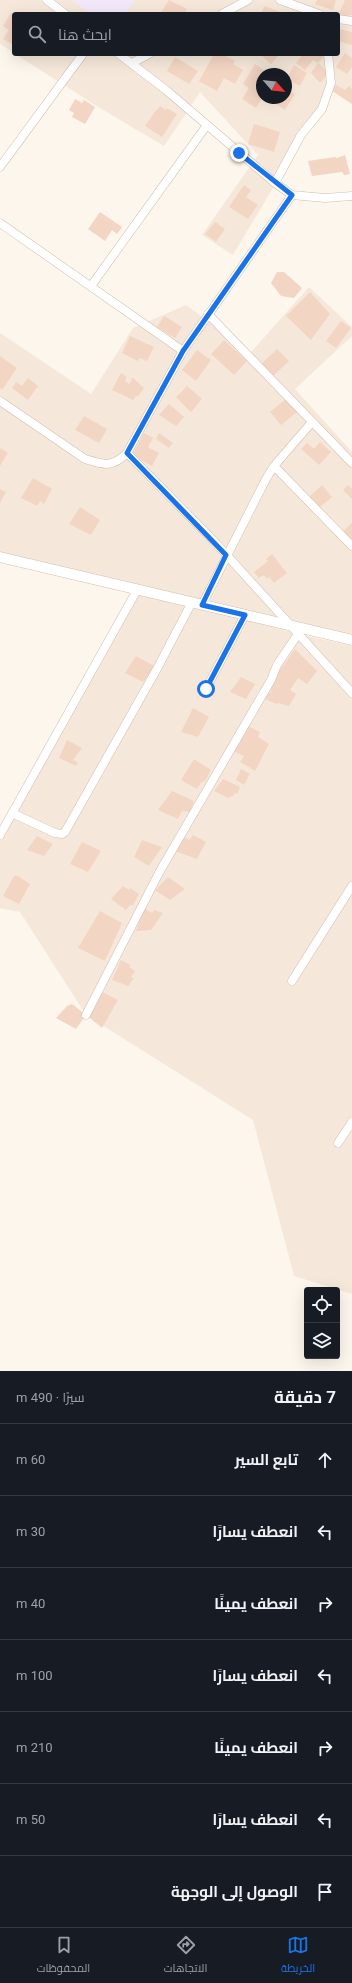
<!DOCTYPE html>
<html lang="ar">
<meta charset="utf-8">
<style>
:root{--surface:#171b24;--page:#242831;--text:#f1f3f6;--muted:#9ea1a6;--line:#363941;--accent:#1a73e8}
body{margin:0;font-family:Roboto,Cairo,sans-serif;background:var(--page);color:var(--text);direction:rtl}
.controls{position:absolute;right:12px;bottom:12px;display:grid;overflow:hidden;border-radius:4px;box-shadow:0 4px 16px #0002}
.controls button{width:36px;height:36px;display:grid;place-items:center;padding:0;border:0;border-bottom:1px solid var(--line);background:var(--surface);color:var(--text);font:20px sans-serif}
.compass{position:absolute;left:256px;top:68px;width:36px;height:36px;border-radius:50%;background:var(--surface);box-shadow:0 4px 16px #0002;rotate:118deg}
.stop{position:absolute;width:12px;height:12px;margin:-9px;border:3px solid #1a73e8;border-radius:50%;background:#fff}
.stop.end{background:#1a73e8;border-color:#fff;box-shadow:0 1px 4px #0008}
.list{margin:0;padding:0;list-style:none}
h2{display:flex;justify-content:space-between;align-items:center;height:52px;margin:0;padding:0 16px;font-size:17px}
h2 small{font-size:13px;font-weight:400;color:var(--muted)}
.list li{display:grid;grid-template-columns:26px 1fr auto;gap:12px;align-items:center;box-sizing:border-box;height:72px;padding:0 16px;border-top:1px solid var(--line)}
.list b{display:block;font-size:15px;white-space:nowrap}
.list em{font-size:13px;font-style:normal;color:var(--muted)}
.icon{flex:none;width:22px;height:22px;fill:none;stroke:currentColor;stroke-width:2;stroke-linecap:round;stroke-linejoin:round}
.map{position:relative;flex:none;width:352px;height:1371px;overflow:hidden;direction:ltr}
.search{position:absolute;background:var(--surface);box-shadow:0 4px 16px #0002;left:12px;right:12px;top:12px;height:44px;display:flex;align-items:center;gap:10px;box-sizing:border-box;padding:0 14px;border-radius:4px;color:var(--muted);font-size:15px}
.sheet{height:556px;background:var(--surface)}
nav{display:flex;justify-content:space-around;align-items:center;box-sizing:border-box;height:56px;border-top:1px solid var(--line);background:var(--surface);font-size:11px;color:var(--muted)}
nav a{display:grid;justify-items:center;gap:2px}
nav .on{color:var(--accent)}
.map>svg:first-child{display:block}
.residential{fill:#f5e8da;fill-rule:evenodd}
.education{fill:#f3e8fa}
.building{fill:#f3d5c3}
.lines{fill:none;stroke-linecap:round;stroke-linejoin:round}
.minor-casing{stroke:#d1beb0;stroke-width:9}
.tertiary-casing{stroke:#d1beb0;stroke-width:11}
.minor{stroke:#fff;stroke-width:8}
.tertiary{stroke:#fff;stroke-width:10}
.route{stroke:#1a73e8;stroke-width:5}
</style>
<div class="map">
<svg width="352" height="1371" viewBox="0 0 352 1371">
<rect width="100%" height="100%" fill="#fdf6ec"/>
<!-- residential -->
<path class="residential" d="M0,0H352V104L331,90L233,255L202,235L258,155L200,92L164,146L100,108L15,54H338V14H14V53L0,44ZM262,74H286V98H262Z
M309,287L352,327V336L295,389L352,452V639L146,592L298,634L352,646V1294L294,1276L253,1120L86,1015L20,912L0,908V831L137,590L0,557V333L91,394L133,328L186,305L251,352Z"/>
<!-- education -->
<path class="education" d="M72,0H135L125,14H91Z"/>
<!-- building -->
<path class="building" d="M169,0L187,9L184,14H160Z
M317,0H336L333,10L315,4Z
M345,0H352V15L345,17L339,13Z
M264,6L281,12L280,14H261Z
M11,13L14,15V45L3,39L9,30L3,26Z
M339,29L352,32V45L338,41Z
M345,53L352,58V67L347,74L336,67Z
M214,54H222L235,61L233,64L243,70L235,84L224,78L217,91L199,81Z
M260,54H280L271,64Z
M303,54H318L323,57L318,63L313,60L305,70L296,63Z
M175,57L198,71L189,84L167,71Z
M318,63L329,73L320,83L311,73Z
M255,64L264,70L256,83L262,87V98L256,108L242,99L249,88L243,84Z
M294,65L307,73L300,86L287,79Z
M336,85L345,90L349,86L352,89V104L331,90Z
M286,88L295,94L285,110L270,100L271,98H286Z
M75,99L82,103L84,100L95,107L85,124L72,117L74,113L69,110Z
M160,106L166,110L167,108L177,114L162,137L145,126L156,110H157Z
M254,124L280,132L274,152L248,144Z
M345,155L350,174L344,175L342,172L312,176L308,161L335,157L337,158Z
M244,185L251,190L246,197L258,205L248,219L229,207Z
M100,212L122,227L117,234L112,230L105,241L88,229Z
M215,222L225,229L216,242L205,234Z
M277,272H284L302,288L294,298L281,296L271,283Z
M310,292L330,314L311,340L286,316Z
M164,316L182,327L175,338L157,327Z
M341,321L351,328L336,348L326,341Z
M130,336L154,347L147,361L139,358L138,361L122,353Z
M224,340L247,361L234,375L211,354Z
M277,349L289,361L273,376L261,364Z
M197,350L211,360L196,381L182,370Z
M0,356L17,368L2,390L0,388Z
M121,373L127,377L125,381L129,384L132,380L130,379L133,378L144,388L138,396H136L133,400L112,390Z
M28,378L38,386L28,400L12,388L16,382L22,386Z
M187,386L202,399L191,412L176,397Z
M286,399L297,412L281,425L270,412Z
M169,404L184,417L176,426L159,415Z
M84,416L107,429L99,443L75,430Z
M144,433L153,438L148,447L159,453L152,466L132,455Z
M159,433L173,443L169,448L156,439Z
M320,442L331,452L319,465L301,449L307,443L314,449Z
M0,448L8,453L0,466Z
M33,478L52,489L44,504L40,501L37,506L21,498Z
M322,485L332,497L319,508L309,497Z
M348,485L352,489V499L343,490Z
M0,489L6,492L0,503Z
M80,507L100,520L91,535L69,524Z
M352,523V544L341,533Z
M272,554L287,573L274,583L269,577L267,579L264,575L259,578L254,572L268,561L266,559Z
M295,649L317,671L307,684L298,678L290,690L296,694L289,706L278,703L277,704L265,699L267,697L264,696L267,692L270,693L272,687L269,685Z
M136,656L156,667L143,682L125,673Z
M241,677L255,684L246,699L230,692Z
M193,708L209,717L198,737L181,732Z
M248,726L260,732L258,737L269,744L255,771L240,762L244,756L233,751Z
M67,740L82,748L73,760L78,762L76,766L59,758Z
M194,759L211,770L206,780L201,783L197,789L181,780Z
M241,769L250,774L244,785L236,780Z
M223,779L240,787L237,794L235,793L233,796L228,798L214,791Z
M172,791L194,801L190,812L182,811L178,819L158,810Z
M193,835L206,842L197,859L175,851L184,837L189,840Z
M37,836L53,844L44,856L27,850Z
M142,840L162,847L149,866L134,857Z
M82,842L101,851L88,872L70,864Z
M14,876H18L30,884L19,904L3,896Z
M168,877L185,889L170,900L155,890Z
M123,886L129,890L130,888L139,894L133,905H130L126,910L111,899Z
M144,908L152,913L154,910L163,913L151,930L136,931Z
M100,911L122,923L105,961L78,948Z
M121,960L131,965L129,967L135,971L131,977L134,978L128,986L112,980Z
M102,992L118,1000L102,1028L89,1017Z
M72,1004L86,1015L76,1029L56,1018L67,1006Z"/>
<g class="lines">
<defs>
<path id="minor" d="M47,0L65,14
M280,0L319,14
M222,14L248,0
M338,19L352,21
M119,54L166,90L275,183L292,195L325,198L352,196
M132,63L149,54
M0,167L83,54
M275,183L301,135L322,109L331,83L328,54
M0,223L183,351
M91,286L207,125
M208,314L352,463
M0,401L85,459C104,465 112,468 127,453L183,351L292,195
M127,453L213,540L352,693
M274,466L352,546
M202,605L266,479L274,466L312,422
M206,689L245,615
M12,813L55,833L62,834L65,832L158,667L192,602
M0,835L137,590
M292,981L352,886
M86,1015L160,871L271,680L277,665L298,634
M338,1143L352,1122"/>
<path id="tertiary" d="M0,557L352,640"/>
</defs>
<!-- minor casing -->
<use href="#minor" class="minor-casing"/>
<!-- tertiary casing -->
<use href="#tertiary" class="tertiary-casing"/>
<!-- minor -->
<use href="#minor" class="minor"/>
<!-- tertiary -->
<use href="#tertiary" class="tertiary"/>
</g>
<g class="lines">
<!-- route -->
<path class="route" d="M206,689L245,615L202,605L226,555L127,453L183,351L292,195L239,153"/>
</g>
</svg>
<div class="controls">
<button><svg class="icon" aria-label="locate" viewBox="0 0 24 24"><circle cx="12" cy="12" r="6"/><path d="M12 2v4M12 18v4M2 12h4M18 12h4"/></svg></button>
<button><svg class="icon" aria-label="layers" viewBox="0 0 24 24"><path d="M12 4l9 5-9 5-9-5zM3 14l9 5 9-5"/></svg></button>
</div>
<svg class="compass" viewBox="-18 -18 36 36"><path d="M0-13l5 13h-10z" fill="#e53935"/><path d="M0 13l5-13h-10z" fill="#9ea1a6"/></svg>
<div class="stop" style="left:206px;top:689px"></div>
<div class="stop end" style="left:239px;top:153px"></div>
<div class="search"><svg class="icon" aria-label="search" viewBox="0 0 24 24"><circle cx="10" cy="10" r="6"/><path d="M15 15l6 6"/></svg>ابحث هنا</div>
</div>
<section class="sheet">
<h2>7 دقيقة<small>سيرًا · 490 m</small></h2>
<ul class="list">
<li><svg class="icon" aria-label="ahead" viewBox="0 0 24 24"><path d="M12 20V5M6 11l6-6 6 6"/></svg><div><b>تابع السير</b></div><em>60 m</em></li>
<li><svg class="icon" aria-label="left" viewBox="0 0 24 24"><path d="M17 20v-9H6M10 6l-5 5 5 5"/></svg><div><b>انعطف يسارًا</b></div><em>30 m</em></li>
<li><svg class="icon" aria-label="right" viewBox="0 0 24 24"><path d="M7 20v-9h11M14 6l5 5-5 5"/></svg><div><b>انعطف يمينًا</b></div><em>40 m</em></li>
<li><svg class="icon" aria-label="left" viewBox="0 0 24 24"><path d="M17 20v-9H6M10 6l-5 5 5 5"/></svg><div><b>انعطف يسارًا</b></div><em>100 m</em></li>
<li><svg class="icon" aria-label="right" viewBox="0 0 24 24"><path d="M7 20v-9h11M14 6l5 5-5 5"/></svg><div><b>انعطف يمينًا</b></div><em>210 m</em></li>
<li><svg class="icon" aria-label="left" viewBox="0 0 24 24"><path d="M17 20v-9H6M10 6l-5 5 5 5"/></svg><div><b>انعطف يسارًا</b></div><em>50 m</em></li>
<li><svg class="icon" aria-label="arrive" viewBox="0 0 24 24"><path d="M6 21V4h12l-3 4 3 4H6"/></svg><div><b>الوصول إلى الوجهة</b></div></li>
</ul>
</section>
<nav>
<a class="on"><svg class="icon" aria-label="map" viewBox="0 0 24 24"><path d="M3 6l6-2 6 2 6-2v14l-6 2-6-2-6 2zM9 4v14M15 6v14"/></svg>الخريطة</a>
<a><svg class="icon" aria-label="directions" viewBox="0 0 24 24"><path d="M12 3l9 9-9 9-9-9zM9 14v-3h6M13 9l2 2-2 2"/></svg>الاتجاهات</a>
<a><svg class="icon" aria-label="saved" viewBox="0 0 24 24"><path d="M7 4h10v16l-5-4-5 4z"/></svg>المحفوظات</a>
</nav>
